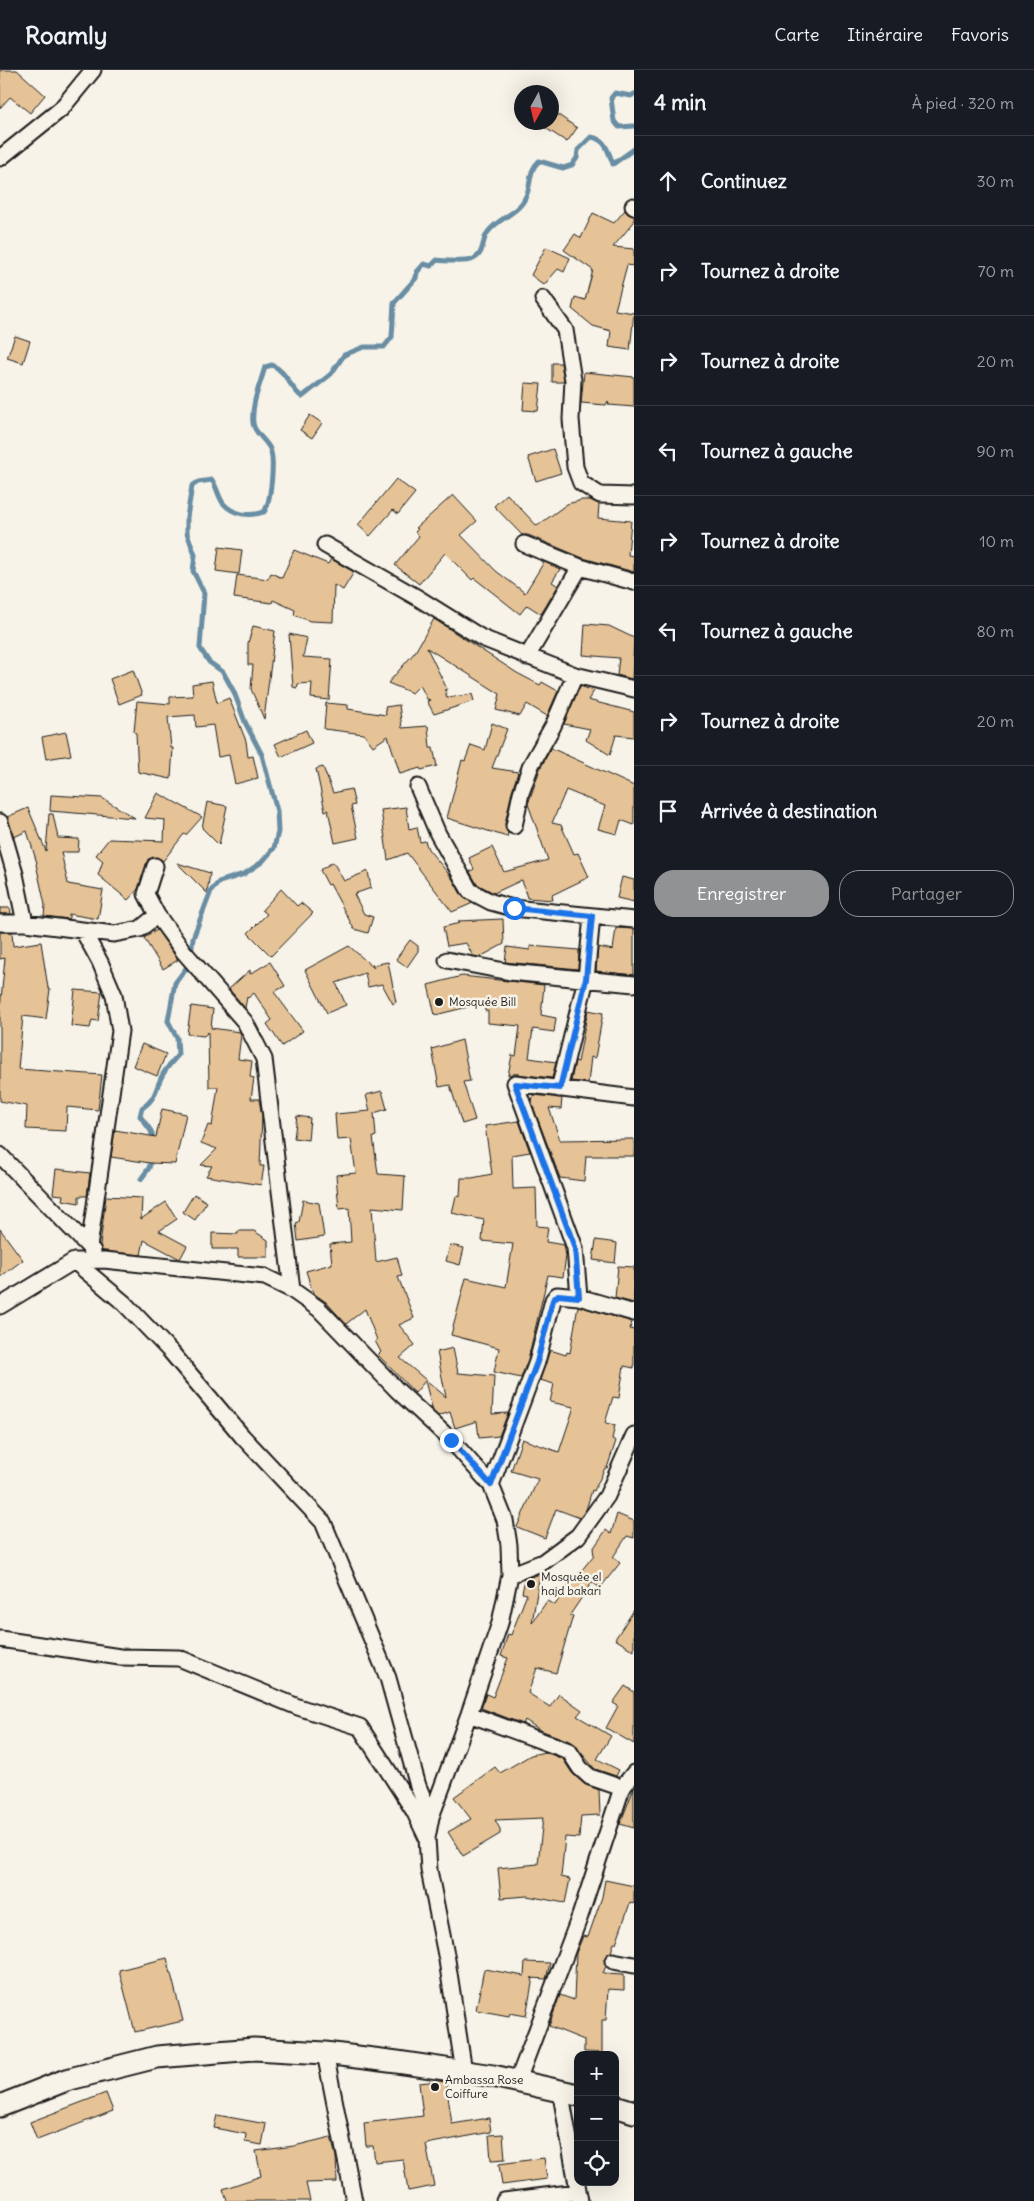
<!DOCTYPE html>
<html lang="fr">
<meta charset="utf-8">
<style>
:root{--surface:#171b24;--page:#20242c;--text:#f1f3f6;--muted:#9ea1a6;--line:#363941;--accent:#919294}
body{margin:0;font-family:Delius,sans-serif;background:var(--page);color:var(--text)}
.controls{position:absolute;right:15px;bottom:15px;display:grid;overflow:hidden;border-radius:10px;box-shadow:0 5px 20px #0002}
.controls button{width:45px;height:45px;display:grid;place-items:center;padding:0;border:0;border-bottom:1px solid var(--line);background:var(--surface);color:var(--text);font:25px sans-serif}
.compass{position:absolute;left:514px;top:15px;width:45px;height:45px;border-radius:50%;background:var(--surface);box-shadow:0 5px 20px #0002;rotate:188deg}
.stop{position:absolute;width:15px;height:15px;margin:-11px;border:4px solid #1a73e8;border-radius:50%;background:#fff}
.stop.end{background:#1a73e8;border-color:#fff;box-shadow:0 1px 5px #0008}
.list{margin:0;padding:0;list-style:none}
h2{display:flex;justify-content:space-between;align-items:center;height:65px;margin:0;padding:0 20px;font-size:21px}
h2 small{font-size:16px;font-weight:400;color:var(--muted)}
.list li{display:grid;grid-template-columns:32px 1fr auto;gap:15px;align-items:center;box-sizing:border-box;height:90px;padding:0 20px;border-top:1px solid var(--line)}
.list b{display:block;font-size:19px;white-space:nowrap}
.list em{font-size:16px;font-style:normal;color:var(--muted)}
.actions{display:flex;gap:10px;padding:15px 20px}
.actions a{flex:1;padding:11px 0;border:1px solid var(--accent);border-radius:20px;text-align:center;font-size:18px;color:var(--accent)}
.actions .main{background:var(--accent);color:#fff}
.icon{flex:none;width:28px;height:28px;fill:none;stroke:currentColor;stroke-width:2;stroke-linecap:round;stroke-linejoin:round}
.map{position:relative;flex:none;width:634px;height:2131px;overflow:hidden}
header{display:flex;align-items:center;gap:30px;box-sizing:border-box;height:70px;padding:0 25px;background:var(--surface);border-bottom:1px solid var(--line)}
header strong{font-size:24px}
nav{display:flex;gap:28px;margin-inline-start:auto;font-size:18px}
main{display:flex}
aside{flex:1;background:var(--surface)}
.map>svg:first-child{display:block}
.lines{fill:none;stroke-linecap:round;stroke-linejoin:round}
.stream{stroke:#698da3;stroke-width:5}
.building{fill:#e6c397;stroke:#1c1c1c}
.street-casing{stroke:#1c1c1c;stroke-width:19}
.secondary-casing{stroke:#1c1c1c;stroke-width:25}
.street{stroke:#f7f3e8;stroke-width:15}
.secondary{stroke:#f7f3e8;stroke-width:21}
.route{stroke:#1a73e8;stroke-width:6}
.poi-dot{fill:#1c1c1c;stroke:#f7f3e8;stroke-width:2}
.labels{text-anchor:middle;stroke-width:5;stroke-linejoin:round;paint-order:stroke}
.poi-label{font-size:12px;fill:#1c1c1c;stroke:#f7f3e8;text-anchor:start}
</style>
<header>
<strong>Roamly</strong>
<nav><a>Carte</a><a>Itinéraire</a><a>Favoris</a></nav>
</header>
<main>
<div class="map">
<svg width="634" height="2131" viewBox="0 0 634 2131">
<rect width="100%" height="100%" fill="#f7f3e8"/>
<filter id="ink" filterUnits="userSpaceOnUse"><feTurbulence type="fractalNoise" baseFrequency=".02" numOctaves="2"/><feDisplacementMap in="SourceGraphic" scale="10" xChannelSelector="R" yChannelSelector="G"/><feConvolveMatrix kernelMatrix="1 2 1 2 8 2 1 2 1" color-interpolation-filters="sRGB"/></filter>
<g filter="url(#ink)">
<g class="lines">
<!-- stream -->
<path class="stream" d="M634,24L631,26L615,23L611,28L614,51L619,57L634,56
M191,885L193,868L211,821L219,812L244,804L262,792L274,778L278,762L277,741L262,685L245,652L234,622L223,602L209,592L200,578L204,523L193,501L195,485L187,463V447L192,416L198,412L212,410C217,417 218,426 223,433C233,445 250,447 264,442C271,432 275,390 270,379C266,370 254,363 253,353C251,334 260,315 265,297L272,295C286,301 290,318 302,327L331,304L344,285L364,277H384L392,267L394,233L416,208L417,202L424,194L431,196L437,190C443,191 467,192 471,190C485,186 481,171 488,162C499,147 519,144 526,126C532,113 528,101 539,91L563,98L572,95L577,88L578,80L591,67C606,69 608,81 613,94L634,79
M154,1072L151,1061L140,1046L142,1038C155,1030 155,1021 161,1008C165,999 172,992 178,985L177,968L168,951L175,913L190,893
M141,1109L149,1098L152,1087"/>
</g>
<!-- building -->
<path class="building" d="M0,0H17L45,25L30,43L10,27L0,38Z
M554,42L577,58L567,72L544,57L547,52H552V46Z
M625,140L628,144L634,146V152L613,177L634,179V196L627,195L615,240L634,243L630,280L609,277L611,261L593,256L572,239L575,227L585,230L593,200L564,180L575,164L581,168L593,143L614,153Z
M546,177L570,188L564,202L558,199L544,215L531,205Z
M15,266L30,271L23,293L7,288Z
M552,293H561L564,312H552Z
M584,302L634,307V337L609,335L608,331L606,335L581,333Z
M525,313L541,314L538,341L523,340Z
M310,345L322,353L312,368L300,360Z
M553,379L561,403L536,411L528,387Z
M396,409L415,423L398,444L393,440L370,466L358,455Z
M507,424L537,456L567,434L582,430H590L599,434L598,448L631,451L628,485L634,486V502L583,488L528,465H522L494,436Z
M453,425L477,451L461,465L496,501L525,523L544,492L560,499L552,512L558,516L541,544L527,535L520,544L474,508L472,510L445,483L419,514L395,495L419,466L415,462L418,459L416,458Z
M219,477L242,480L239,504L216,501Z
M294,480L328,494L331,489L354,502L343,520L334,515L333,552L310,551L294,545L295,540L273,530L272,533L234,528L237,505L268,509L271,503L282,508Z
M434,549L517,603L540,615L542,612L558,621L547,646L527,634L520,646L496,640L500,624L427,578L447,619L445,620L447,628L472,624L474,631L434,644L427,631L430,630L427,629L420,615L412,623L388,613L415,582Z
M585,554L609,556L634,568L632,609L617,605L619,588L583,585Z
M253,556L275,561L264,649L251,619L253,595H248V573Z
M289,564L307,568L303,587L332,589L329,630L311,628L312,613L298,614L297,618L293,617Z
M133,600L142,625L119,634L110,609Z
M212,611L217,633L229,628L246,671L248,687L253,686L258,708L235,714L229,685L218,687L213,655L196,657L195,645L168,647L171,678H173L171,709L138,702L136,663L134,662L137,631L170,634V627L193,626L192,614Z
M580,616L594,621L588,630L634,642V667L616,665L610,685L586,670L590,659L564,654Z
M326,633L348,635V639L386,645L385,637L399,635L402,658L428,656L430,678H433L437,696L421,700L420,698L400,704L388,666L373,676L364,664L324,659Z
M492,653L507,659L492,698L518,702L512,721L505,754L508,763L507,767L447,748L462,690L465,691L471,675L485,680Z
M306,660L312,673L281,687L275,674Z
M66,662L71,685L46,689L42,667Z
M551,678L634,716V755L621,750L617,764L598,759L605,736L566,720L552,753L561,755L574,784L578,783L589,807L552,825L553,830L527,828L522,810L494,823L477,814L470,802L474,799L469,788L492,777L504,802L548,790L528,734L540,699Z
M323,697L333,723L351,719L355,735L351,736L358,768L335,773L328,740L325,741L316,699Z
M158,723L202,747L186,765L184,764L163,791L157,787L148,789L138,819L128,830L98,805L103,791L96,785L109,769L164,771L165,750L145,748Z
M51,725L102,728L135,748L50,741Z
M207,732L227,736L219,775L202,758Z
M406,737L409,759L417,757L420,772L425,771L428,779L452,808L462,826L473,833L452,842L407,783L388,790L381,740Z
M28,738L46,781L49,744H53L58,768L79,769L78,782H61L68,814L103,820L98,849L69,844V849L44,846L45,835L36,794L37,793L27,761L14,767L7,747Z
M333,792L344,811L368,801L371,818L354,824L364,844L373,847L368,863L354,859L330,814L328,815L320,800Z
M177,793L210,803L207,823Z
M622,807L634,810V832L617,828Z
M281,819L297,836L301,833L313,843L271,886L248,863L267,844L262,840Z
M0,838H10L11,844H0Z
M503,849L504,874L480,887L473,886L466,873L447,876L443,857L460,853L458,851Z
M616,858L634,859V905L596,901L598,877L613,880Z
M157,860L178,890L163,899L144,868Z
M0,862H12L13,876L41,872L48,918L50,919L46,949L23,946L18,999L102,1005L98,1040L67,1037L66,1061L26,1059L27,1036L0,1031V940L5,888L0,889Z
M410,870L418,876V881L407,897L396,889Z
M349,876L374,898L372,895L388,892L396,932L393,934L382,914L368,917L365,903L336,913L346,935L327,943L305,900Z
M530,876L579,880L578,899L505,892L507,877L530,880Z
M270,892L285,916L274,922L303,961L282,976L267,954L272,950L254,923L248,928L247,927L245,938L229,919L250,900V904Z
M462,906L544,915L541,945L556,948L554,962L533,959L529,988L556,992L552,1008L516,1004L508,1005L512,985L516,986L520,956L488,953V941H485L484,933L435,945L428,915Z
M75,920L102,922L98,951L92,950L90,958L71,956Z
M191,936L213,939L211,958L240,962L241,965L238,989L252,991L250,1007L254,1008L251,1029H259L262,1046L260,1096H264L261,1115L206,1106L212,1096L201,1095L217,1079L201,1073L208,1055L212,1056L218,1017H209L208,962L204,966L187,964Z
M588,940L603,943L595,988L591,987L588,1013L571,1011L575,991L578,992Z
M462,970L470,1011L463,1012L475,1050L462,1054L450,1015L439,1017L432,979Z
M142,974L166,984L157,1006L133,996Z
M382,1021L387,1039L374,1043L376,1066L373,1067L378,1104L405,1106L403,1140L372,1137L376,1192L397,1187L402,1206L398,1207L414,1248L399,1255L415,1275L400,1288L446,1327L437,1282L453,1278L458,1303L494,1306L492,1344L508,1343L499,1366L479,1368L477,1351L455,1358L450,1342L438,1346L433,1341L425,1311L415,1323L378,1285L381,1282L375,1271L377,1270L365,1239L346,1254L326,1232L313,1223L306,1201L332,1194L330,1174L351,1172L349,1138L339,1139L336,1105L356,1103L351,1069L337,1070L335,1044L370,1041L366,1025Z
M533,1025L562,1028L561,1039L549,1038L560,1070L634,1069V1086H586L584,1111L560,1108L532,1034Z
M162,1039L186,1044L175,1094L150,1093L111,1087L115,1060L156,1067Z
M297,1046L310,1048L308,1070L294,1068Z
M519,1051L530,1082L512,1085L513,1119L536,1118L537,1156L548,1157L546,1172L564,1175L566,1186L563,1207L548,1205L528,1289L521,1308L494,1302L499,1278L451,1265L466,1208L506,1217L513,1174L482,1171L484,1150L452,1143L456,1126L460,1127L461,1108H472L492,1104L485,1056Z
M56,1099L90,1103L87,1126H79V1133L62,1130L63,1125L53,1124Z
M194,1124L207,1132L195,1150L183,1142Z
M106,1126L142,1128L141,1149L166,1132L177,1149L159,1161L187,1176L180,1189L144,1170L141,1185L102,1181L100,1175Z
M303,1130L319,1133L324,1167L298,1171L296,1153L299,1152Z
M0,1159L23,1190L0,1207Z
M238,1161H254L268,1170V1187H238V1179H212V1163L238,1164Z
M596,1170L617,1173L615,1193L593,1190Z
M450,1175L464,1178L460,1195L446,1191Z
M618,1196L634,1197V1233L615,1228Z
M578,1236L632,1252L630,1259L634,1260V1298L624,1296L619,1328L613,1327L605,1353L615,1355L612,1369L616,1371L607,1398H605L594,1421L592,1420L586,1440L580,1448L556,1439L545,1468L517,1457L538,1409L511,1401L522,1369L559,1382L574,1337L550,1332L554,1314L540,1310L550,1280L566,1285L567,1282L570,1283Z
M617,1444L634,1451V1468L627,1466L613,1487L620,1493L600,1518L592,1512L570,1545L573,1546L556,1603L537,1598L528,1623L550,1637L559,1624L582,1640L577,1646L611,1666L597,1689L619,1700L616,1706L595,1699L572,1672L540,1660L525,1650L523,1654L481,1638L486,1624L493,1627L508,1588L501,1586L508,1564L511,1565L527,1524L522,1523L525,1509L540,1504L532,1553L547,1531L555,1535L575,1505L577,1506L594,1485L593,1479L606,1460L611,1464Z
M634,1540V1581L615,1569Z
M625,1616L634,1622V1674L606,1658L618,1636L613,1633Z
M545,1682L563,1689L572,1703L584,1714L599,1720L600,1745L581,1746L579,1768L565,1767L561,1807L570,1809L565,1833L527,1826L501,1828L498,1798L538,1794L543,1748L495,1750L500,1759V1764L463,1786L448,1762L471,1749L454,1727L495,1697L500,1703L531,1685Z
M634,1718V1758L620,1754Z
M605,1810L634,1816V1834L630,1833L616,1873H614L611,1882L606,1885L604,1890L606,1896L603,1903L624,1904V1920L608,1919L606,1950H602V1983L584,1982V1970L549,1956L560,1925L574,1930L576,1883L583,1866L588,1867L602,1827Z
M167,1888L183,1951L135,1962L119,1900Z
M525,1892L550,1893L546,1909L531,1908H533L526,1946L510,1943L509,1946L476,1940L484,1899L524,1906Z
M438,2011L446,2012L452,2054L489,2048L491,2062L426,2074L434,2116L408,2121L403,2089L375,2092L373,2076H366L364,2053L423,2046L419,2013Z
M106,2023L113,2041L37,2070L30,2052Z
M217,2045L266,2054L262,2075L245,2072L246,2064L214,2058Z
M503,2064L505,2089L491,2090L489,2065Z
M331,2067L336,2087L337,2112L306,2113L310,2131H227L223,2119L261,2106L256,2081L294,2076Z
M544,2088L547,2109L502,2115L499,2094Z"/>
<g class="lines">
<defs>
<path id="street" d="M0,88L61,39L93,0
M633,136L634,137
M543,229L565,260L573,310L571,349L575,397L581,413L600,425L634,426
M524,474L580,497L634,512
M325,475L418,528L482,568L575,605L634,619
M527,587L580,497
M418,717L438,764L470,821L491,832L513,838L634,850
M0,752L15,804L25,853
M514,756L521,723L531,695L553,656L575,605
M155,796L146,824L157,845L184,882L245,952L264,989L292,1220
M0,853H25L114,864L140,859L157,845
M83,861L100,892L114,925L120,961L89,1177
M447,890L510,902L634,914
M559,1019L586,909L592,846
M0,1085L93,1181
M74,1191L124,1233L171,1282L242,1366L323,1452L388,1608L418,1716L431,1747
M579,1227L575,1178L515,1013L634,1028
M0,1236L74,1191L104,1190L265,1207L292,1220L319,1239L397,1320L451,1370L491,1415L505,1450L509,1475L510,1505L500,1553L469,1644L431,1747L427,1768L429,1800L447,1890L464,2002
M491,1415L537,1292L553,1230L557,1225L579,1227L634,1243
M510,1505L543,1492L578,1466L607,1426L634,1365
M0,1569L120,1587L179,1588L298,1637L360,1657L414,1741L427,1768
M469,1644L569,1681L580,1698L590,1707L622,1718
M613,1891L634,1895
M325,1983L354,2131
M518,2010L580,1846L622,1718L634,1703
M560,2019L580,2131
M504,2131L578,2122"/>
<path id="secondary" d="M0,2036L66,2010L157,1987L254,1979L325,1983L397,1992L493,2006L578,2025
M615,2036L634,2042"/>
</defs>
<!-- street casing -->
<use href="#street" class="street-casing"/>
<!-- secondary casing -->
<use href="#secondary" class="secondary-casing"/>
<!-- street -->
<use href="#street" class="street"/>
<!-- secondary -->
<use href="#secondary" class="secondary"/>
</g>
</g>
<g class="lines" filter="url(#ink)">
<!-- route -->
<path class="route" d="M451,1370L491,1415L537,1292L553,1230L558,1225L579,1227L575,1178L515,1014L560,1018L586,909L592,846L514,838"/>
</g>
<!-- markers -->
<g class="poi-dot">
<circle cx="439" cy="932" r="5"/>
<circle cx="531" cy="1514" r="5"/>
<circle cx="435" cy="2017" r="5"/>
</g>
<g class="labels">
<!-- poi labels -->
<g class="poi-label">
<text x="449" y="936">Mosquée Bill</text>
<text x="541" y="1511">Mosquée el<tspan x="541" dy="14">hajd bakari</tspan></text>
<text x="445" y="2014">Ambassa Rose<tspan x="445" dy="14">Coiffure</tspan></text>
</g>
</g>
</svg>
<div class="controls">
<button>+</button>
<button>−</button>
<button><svg class="icon" aria-label="locate" viewBox="0 0 24 24"><circle cx="12" cy="12" r="6"/><path d="M12 2v4M12 18v4M2 12h4M18 12h4"/></svg></button>
</div>
<svg class="compass" viewBox="-18 -18 36 36"><path d="M0-13l5 13h-10z" fill="#e53935"/><path d="M0 13l5-13h-10z" fill="#9ea1a6"/></svg>
<div class="stop" style="left:514px;top:838px"></div>
<div class="stop end" style="left:451px;top:1370px"></div>
</div>
<aside>
<h2>4 min<small>À pied · 320 m</small></h2>
<ul class="list">
<li><svg class="icon" aria-label="ahead" viewBox="0 0 24 24"><path d="M12 20V5M6 11l6-6 6 6"/></svg><div><b>Continuez</b></div><em>30 m</em></li>
<li><svg class="icon" aria-label="right" viewBox="0 0 24 24"><path d="M7 20v-9h11M14 6l5 5-5 5"/></svg><div><b>Tournez à droite</b></div><em>70 m</em></li>
<li><svg class="icon" aria-label="right" viewBox="0 0 24 24"><path d="M7 20v-9h11M14 6l5 5-5 5"/></svg><div><b>Tournez à droite</b></div><em>20 m</em></li>
<li><svg class="icon" aria-label="left" viewBox="0 0 24 24"><path d="M17 20v-9H6M10 6l-5 5 5 5"/></svg><div><b>Tournez à gauche</b></div><em>90 m</em></li>
<li><svg class="icon" aria-label="right" viewBox="0 0 24 24"><path d="M7 20v-9h11M14 6l5 5-5 5"/></svg><div><b>Tournez à droite</b></div><em>10 m</em></li>
<li><svg class="icon" aria-label="left" viewBox="0 0 24 24"><path d="M17 20v-9H6M10 6l-5 5 5 5"/></svg><div><b>Tournez à gauche</b></div><em>80 m</em></li>
<li><svg class="icon" aria-label="right" viewBox="0 0 24 24"><path d="M7 20v-9h11M14 6l5 5-5 5"/></svg><div><b>Tournez à droite</b></div><em>20 m</em></li>
<li><svg class="icon" aria-label="arrive" viewBox="0 0 24 24"><path d="M6 21V4h12l-3 4 3 4H6"/></svg><div><b>Arrivée à destination</b></div></li>
</ul>
<div class="actions"><a class="main">Enregistrer</a><a>Partager</a></div>
</aside>
</main>
